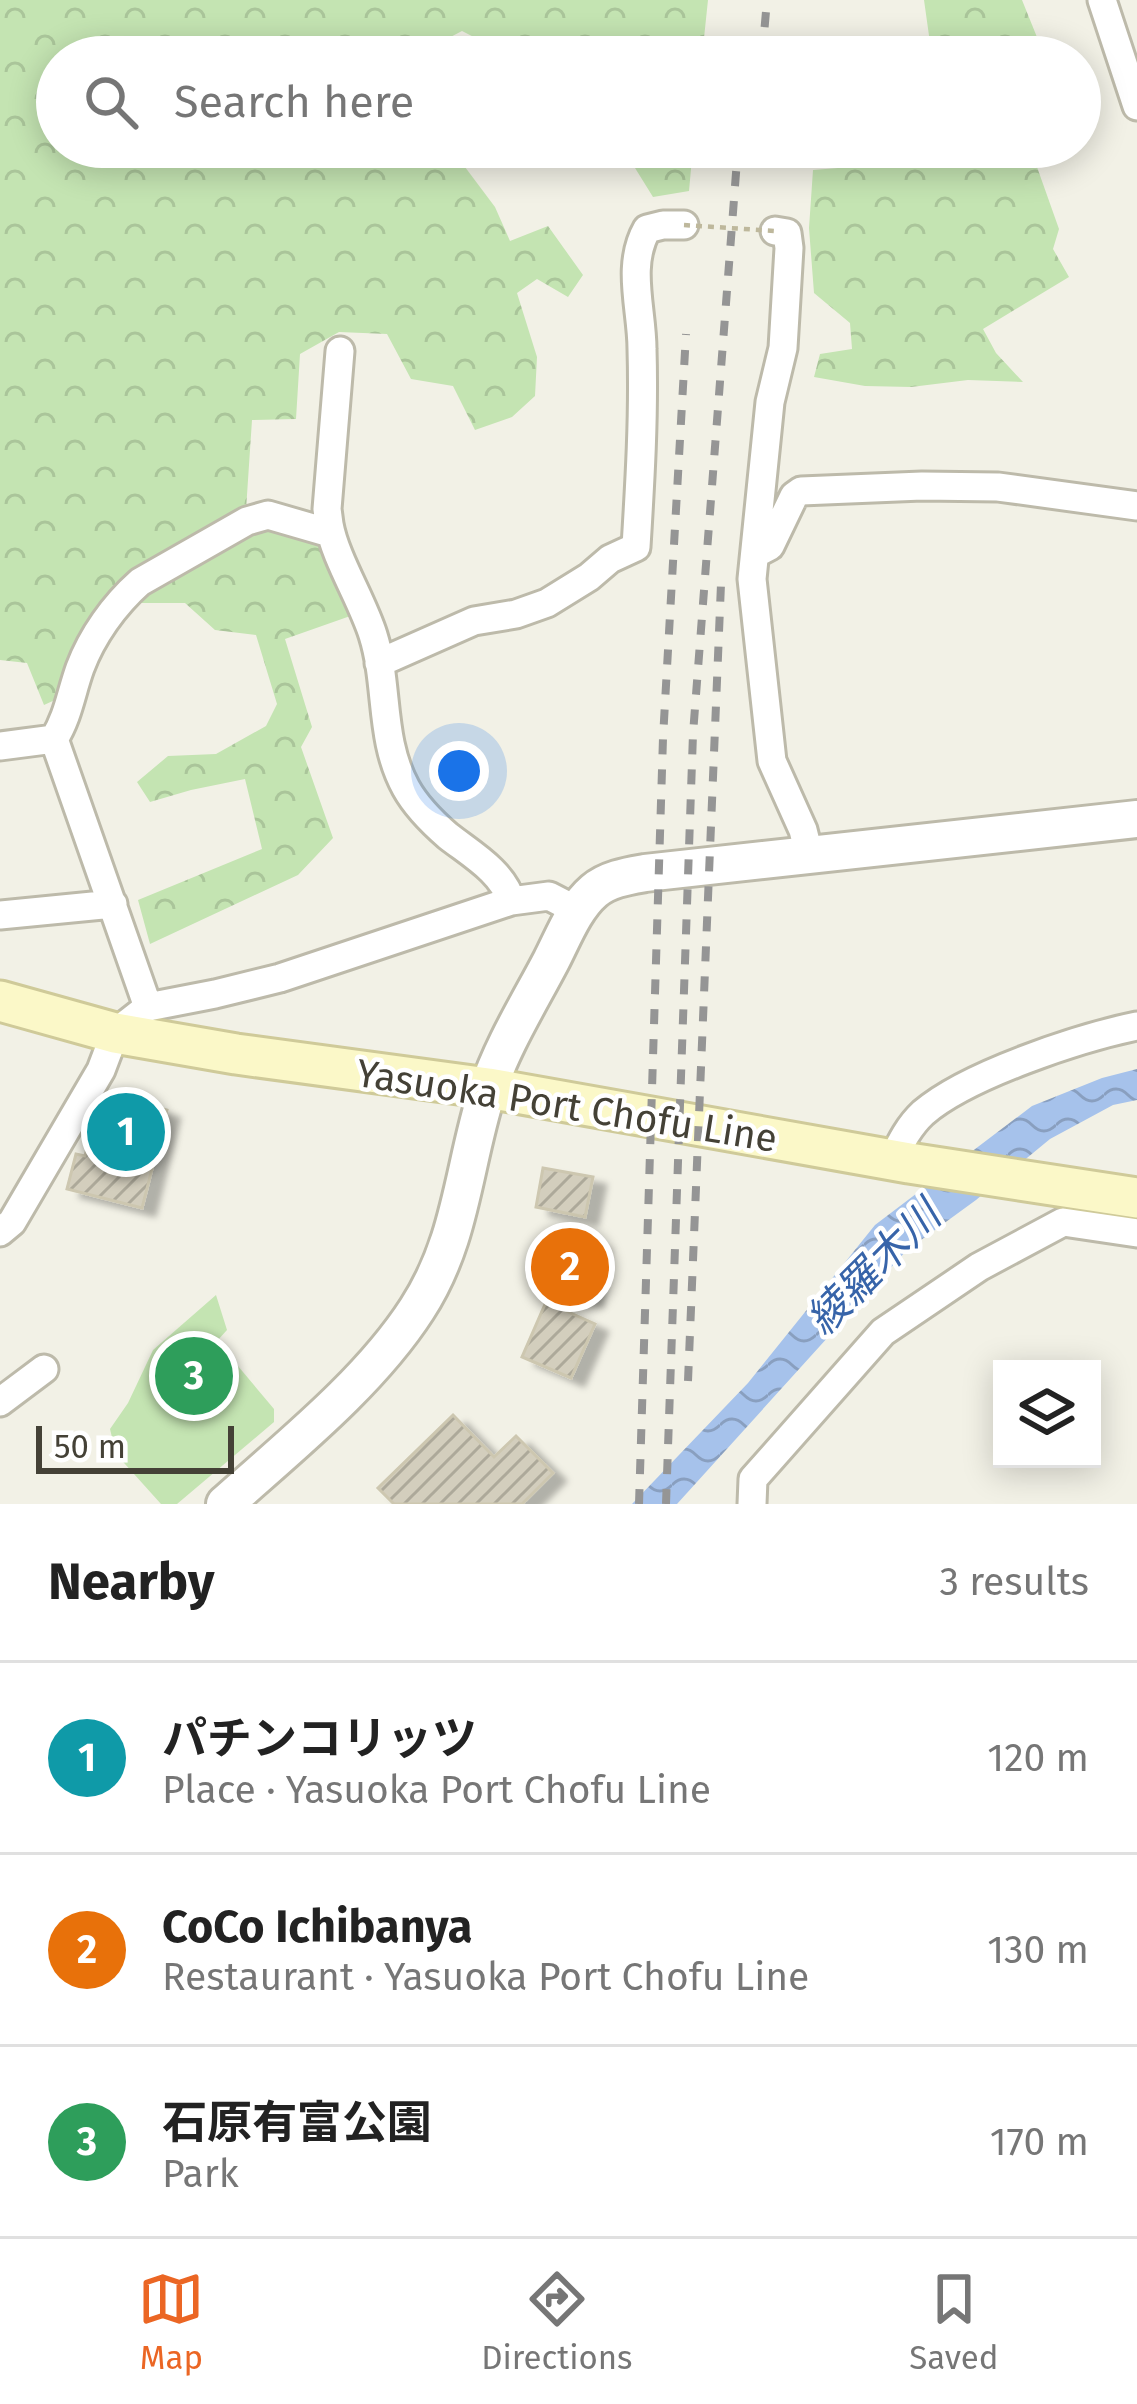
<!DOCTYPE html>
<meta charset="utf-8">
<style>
:root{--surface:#fff;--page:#f6f6f6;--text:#222;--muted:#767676;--line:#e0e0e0;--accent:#eb6624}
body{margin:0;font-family:"Fira Sans","Noto Sans JP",sans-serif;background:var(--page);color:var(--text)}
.controls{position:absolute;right:36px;bottom:36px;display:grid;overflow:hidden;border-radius:0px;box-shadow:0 6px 30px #0003}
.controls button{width:108px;height:108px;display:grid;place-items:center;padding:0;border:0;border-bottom:3px solid var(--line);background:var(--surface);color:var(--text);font:60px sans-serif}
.scale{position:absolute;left:36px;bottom:30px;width:198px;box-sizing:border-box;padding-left:12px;border:6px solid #444136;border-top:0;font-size:33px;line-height:42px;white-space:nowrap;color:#444136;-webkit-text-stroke:9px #fff;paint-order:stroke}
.you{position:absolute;left:459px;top:771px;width:42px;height:42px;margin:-30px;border:9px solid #fff;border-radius:50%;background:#1a73e8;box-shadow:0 0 0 18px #1a73e833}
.badge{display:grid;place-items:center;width:78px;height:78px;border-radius:50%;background:var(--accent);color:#fff;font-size:39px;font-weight:700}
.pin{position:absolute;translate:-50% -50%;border:6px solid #fff;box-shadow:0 3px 12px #0006}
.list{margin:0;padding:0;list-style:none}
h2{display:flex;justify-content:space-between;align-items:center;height:156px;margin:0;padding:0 48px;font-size:51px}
h2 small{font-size:39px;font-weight:400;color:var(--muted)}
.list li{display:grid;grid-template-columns:78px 1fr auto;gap:36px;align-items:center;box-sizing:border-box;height:192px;padding:0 48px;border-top:3px solid var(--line)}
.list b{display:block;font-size:45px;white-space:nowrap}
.list p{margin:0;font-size:39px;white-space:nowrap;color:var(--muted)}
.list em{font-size:39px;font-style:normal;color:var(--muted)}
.icon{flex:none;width:66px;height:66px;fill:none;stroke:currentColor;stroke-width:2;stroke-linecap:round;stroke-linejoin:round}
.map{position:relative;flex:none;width:1137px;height:1504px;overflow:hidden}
.search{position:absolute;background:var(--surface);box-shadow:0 6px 30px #0003;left:36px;right:36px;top:36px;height:132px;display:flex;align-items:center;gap:30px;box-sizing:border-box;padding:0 42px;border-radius:66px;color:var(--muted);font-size:45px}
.sheet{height:732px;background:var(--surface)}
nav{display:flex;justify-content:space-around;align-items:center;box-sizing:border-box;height:168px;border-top:3px solid var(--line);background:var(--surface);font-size:33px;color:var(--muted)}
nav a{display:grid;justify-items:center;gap:6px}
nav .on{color:var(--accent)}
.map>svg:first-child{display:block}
.forest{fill:url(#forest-crowns)}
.park{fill:#c4e4b2}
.water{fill:url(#water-waves)}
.building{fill:url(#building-hatch);stroke:#cdc7b0;stroke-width:3;filter:url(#shadow)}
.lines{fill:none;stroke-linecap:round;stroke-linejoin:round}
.minor-casing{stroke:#bdbaaa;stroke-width:33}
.tertiary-casing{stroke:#bdbaaa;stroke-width:42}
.secondary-casing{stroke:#cfca99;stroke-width:45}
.minor{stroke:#fff;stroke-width:27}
.tertiary{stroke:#fff;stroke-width:36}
.secondary{stroke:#fbf8c8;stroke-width:39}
.rail{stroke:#959595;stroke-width:8;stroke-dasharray:15 15;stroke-linecap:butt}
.path-bridge{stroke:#beb89c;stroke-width:4.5;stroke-dasharray:6 6;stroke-linecap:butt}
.labels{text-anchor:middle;stroke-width:9;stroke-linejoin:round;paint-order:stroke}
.street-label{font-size:39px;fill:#444136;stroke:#fff}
.water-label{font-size:42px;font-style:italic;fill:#3764a9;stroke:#fff}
</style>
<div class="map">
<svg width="1137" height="1504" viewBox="0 0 1137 1504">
<defs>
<pattern id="forest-crowns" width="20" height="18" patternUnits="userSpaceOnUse" patternTransform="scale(3)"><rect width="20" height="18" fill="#c4e4b2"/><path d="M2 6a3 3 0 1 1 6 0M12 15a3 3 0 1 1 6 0" fill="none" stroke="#aac59a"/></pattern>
<pattern id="water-waves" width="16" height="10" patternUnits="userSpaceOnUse" patternTransform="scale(3)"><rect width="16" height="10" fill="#a6c2eb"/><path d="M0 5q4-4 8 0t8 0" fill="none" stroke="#899fbf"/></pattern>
<pattern id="building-hatch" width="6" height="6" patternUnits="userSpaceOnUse" patternTransform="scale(3)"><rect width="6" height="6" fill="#d3cebd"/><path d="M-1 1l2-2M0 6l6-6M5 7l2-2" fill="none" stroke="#ada99a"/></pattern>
<filter id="shadow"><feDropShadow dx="13" dy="8" stdDeviation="3" flood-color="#0004"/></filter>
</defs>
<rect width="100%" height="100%" fill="#f2f1e6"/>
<!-- forest -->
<path class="forest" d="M0,0H708L702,57H513L462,31L420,53L418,57H57V147H450L495,207L510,241L548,226L583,275L568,297L537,279L517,293L537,357L535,396L512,417L475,430L453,386L411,379L387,334L339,332L300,354L296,419L252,420L246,510L325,542L356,614L285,639L312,727L301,747L333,838L298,875L150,944L138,900L262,849L245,779L191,790L150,802L137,782L168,756L216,754L266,726L277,704L256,635L215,630L185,603H101L79,647L68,694L44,705L27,663L0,660Z
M924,0H1022L1045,57H932Z
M622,147H693L689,191L653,197Z
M904,147H1045L1037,167L1059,229L1053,249L1069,277L983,329L996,353L1023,382L968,380L911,387L865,386L814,377L820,354L852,349L850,323L814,293L809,228L813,170L900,163Z"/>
<!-- park -->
<path class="park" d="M216,1295L227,1330L217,1341L274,1409V1422L177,1504H161L116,1454L110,1429L128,1403L153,1350Z"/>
<!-- water -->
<path class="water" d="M1137,1069V1100L1113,1105L1050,1139L976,1200L906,1251L677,1504H632L748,1383L875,1225L1032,1106L1102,1078Z"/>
<!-- building -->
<path class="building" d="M101,1092L167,1110L142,1208L67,1189L76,1154L85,1156Z
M543,1168L593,1177L585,1217L536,1207Z
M553,1237L597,1242L590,1299L547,1294Z
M546,1302L595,1324L571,1378L522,1357Z
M453,1415L494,1457L516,1436L553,1473L522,1504H394L378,1488Z"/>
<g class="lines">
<defs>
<path id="minor" d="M1102,0L1137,106
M775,231L787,233L789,248L783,348L770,402L752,579L772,761L803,830L809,854
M340,351L327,509L329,524C335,558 362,600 373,635C389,686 379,739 406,788C416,806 433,823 448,836C471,854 503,872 511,901
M755,554L770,546L794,496L801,491L922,486L998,487L1137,506
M379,663L474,621L516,614L547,603L589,577L610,559L636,547C640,482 644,415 642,349C642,309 626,266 647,229L663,225H684
M54,739C68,717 71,693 80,668C92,636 114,605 140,582L247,521L268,515L330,533
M0,746L54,739L148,1007
M0,915L113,904
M893,1159C901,1142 909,1126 923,1113C967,1075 1079,1038 1137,1026
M0,1232L12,1222L101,1070L115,1033L148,1007L215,994L280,978L511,901L549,896L578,911
M0,1402L44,1369
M752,1504L753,1479L883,1332L979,1267L1063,1222L1137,1233"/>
<path id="tertiary" d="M225,1504C290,1446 370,1382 417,1309C462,1240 463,1167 487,1092C502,1046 529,1003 551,961C563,938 574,908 594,891C608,879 628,876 645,873L1137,819"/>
<path id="secondary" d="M0,1001L115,1033L236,1054L488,1088L909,1163L1137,1198"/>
</defs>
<!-- minor casing -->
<use href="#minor" class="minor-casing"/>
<!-- tertiary casing -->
<use href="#tertiary" class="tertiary-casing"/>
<!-- secondary casing -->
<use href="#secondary" class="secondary-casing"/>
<!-- minor -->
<use href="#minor" class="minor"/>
<!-- tertiary -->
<use href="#tertiary" class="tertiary"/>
<!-- secondary -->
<use href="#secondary" class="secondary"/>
<!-- rail -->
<path class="rail" d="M762,57L767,0
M688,1381L721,584
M639,1504L663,738L686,334
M666,1504L693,734L738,147"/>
<!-- path-bridge -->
<path class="path-bridge" d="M684,225L775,231"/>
</g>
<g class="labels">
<!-- street labels -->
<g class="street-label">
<text transform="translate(567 1105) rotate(9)" y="14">Yasuoka Port Chofu Line</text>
</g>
<!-- water labels -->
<g class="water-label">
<text transform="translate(873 1267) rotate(-45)" y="15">綾羅木川</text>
</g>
</g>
</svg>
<div class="controls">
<button><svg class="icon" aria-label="layers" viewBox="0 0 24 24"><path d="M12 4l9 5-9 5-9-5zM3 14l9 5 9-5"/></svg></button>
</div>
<div class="scale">50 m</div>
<div class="you"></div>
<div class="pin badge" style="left:126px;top:1132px;background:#0f9aa8">1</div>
<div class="pin badge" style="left:570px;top:1267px;background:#e8710a">2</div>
<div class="pin badge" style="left:194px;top:1376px;background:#2e9e5b">3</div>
<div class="search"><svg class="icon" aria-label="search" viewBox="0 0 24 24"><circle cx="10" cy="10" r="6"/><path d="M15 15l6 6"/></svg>Search here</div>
</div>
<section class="sheet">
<h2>Nearby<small>3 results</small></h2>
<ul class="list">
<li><span class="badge" style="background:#0f9aa8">1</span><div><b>パチンコリッツ</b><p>Place · Yasuoka Port Chofu Line</p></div><em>120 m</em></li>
<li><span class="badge" style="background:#e8710a">2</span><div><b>CoCo Ichibanya</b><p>Restaurant · Yasuoka Port Chofu Line</p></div><em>130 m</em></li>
<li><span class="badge" style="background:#2e9e5b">3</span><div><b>石原有富公園</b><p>Park</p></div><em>170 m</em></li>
</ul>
</section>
<nav>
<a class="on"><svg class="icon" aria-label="map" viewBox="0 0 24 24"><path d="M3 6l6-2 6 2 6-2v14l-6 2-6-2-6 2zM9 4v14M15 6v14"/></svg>Map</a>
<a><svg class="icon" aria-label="directions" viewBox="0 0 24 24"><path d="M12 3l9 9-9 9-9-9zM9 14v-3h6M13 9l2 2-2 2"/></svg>Directions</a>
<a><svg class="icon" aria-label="saved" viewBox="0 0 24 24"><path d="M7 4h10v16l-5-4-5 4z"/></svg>Saved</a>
</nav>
